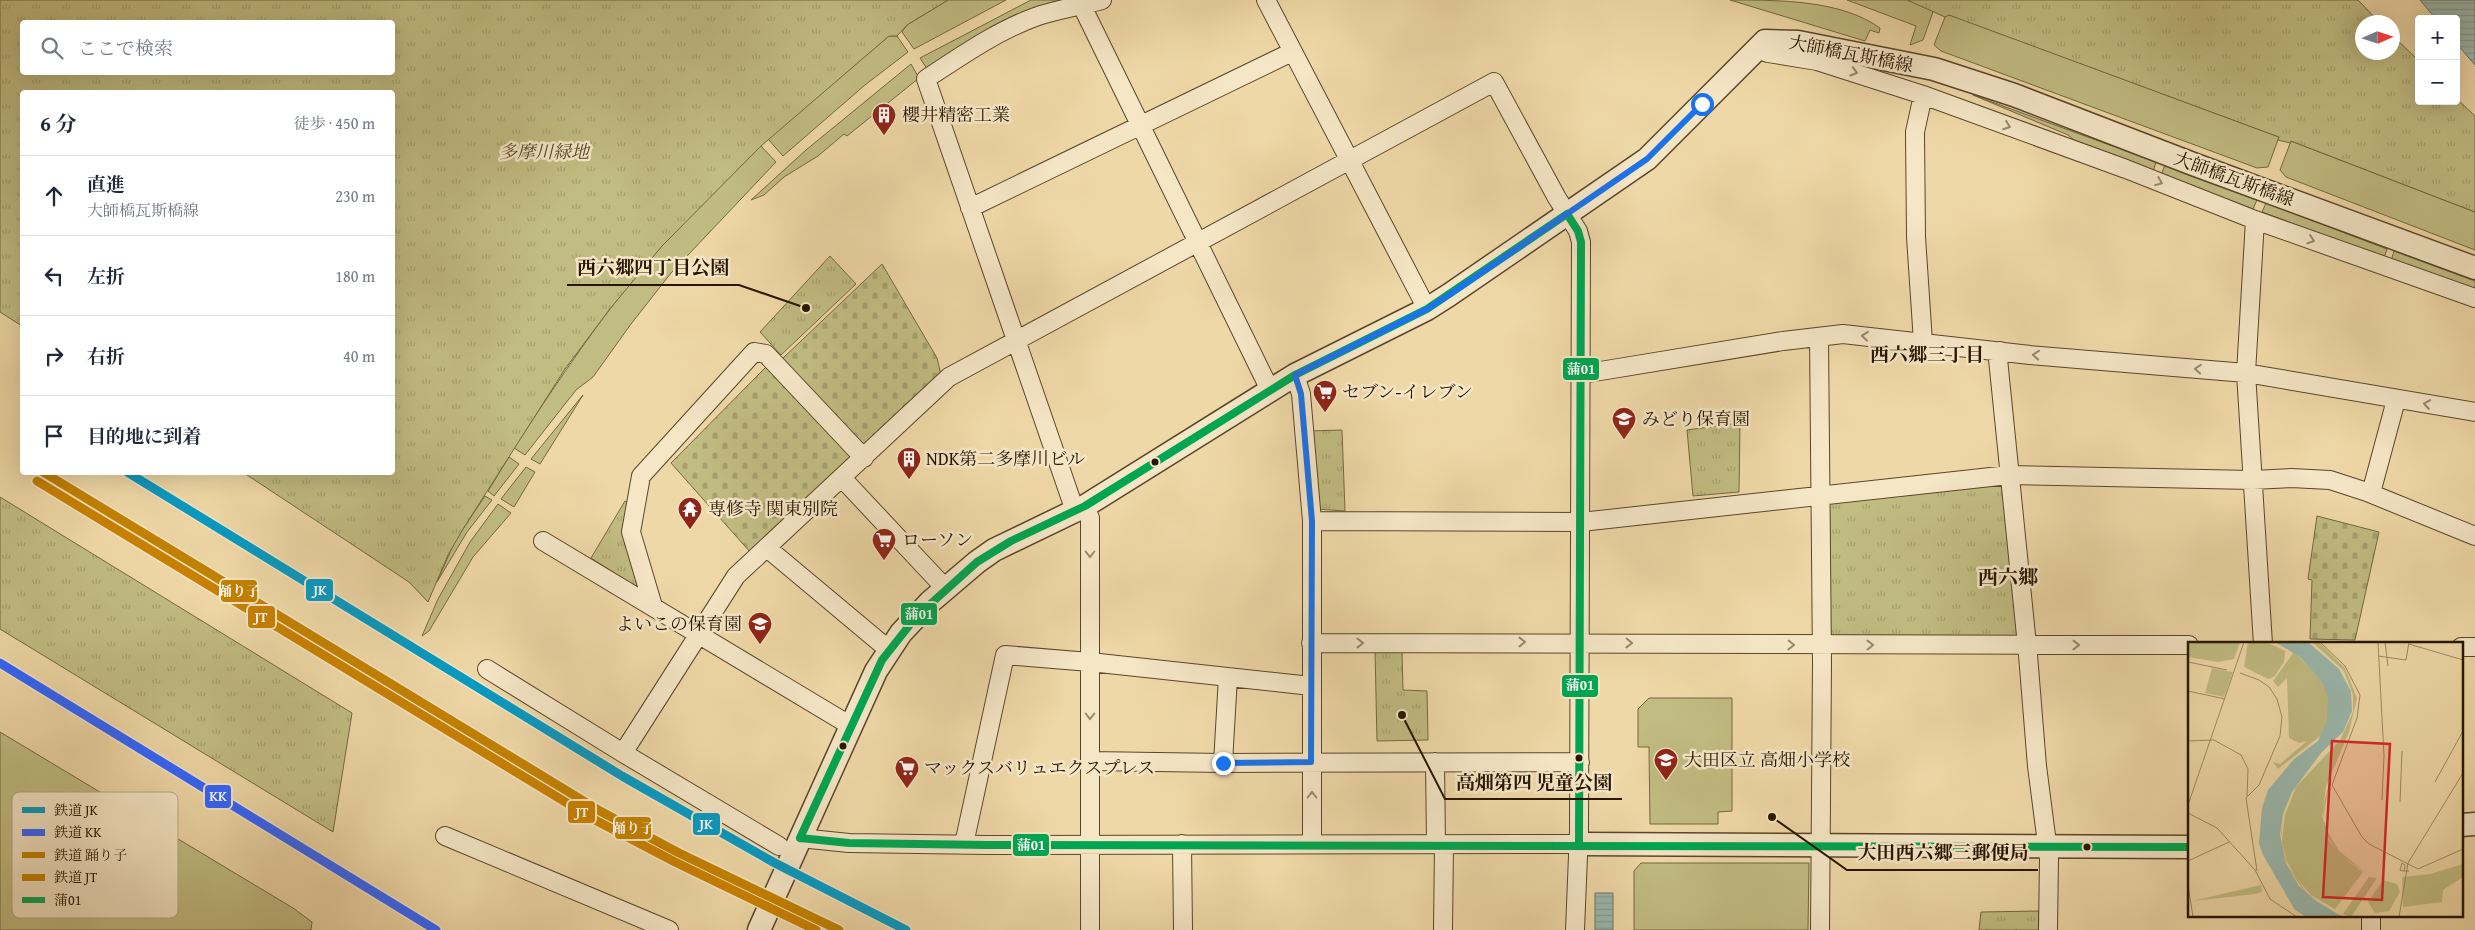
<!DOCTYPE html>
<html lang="ja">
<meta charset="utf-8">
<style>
:root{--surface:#fff;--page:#f6f6f7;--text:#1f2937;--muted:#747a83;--line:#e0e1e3}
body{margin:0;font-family:"Gentium Book Plus","Noto Serif JP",serif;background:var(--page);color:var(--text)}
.controls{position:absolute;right:15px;top:15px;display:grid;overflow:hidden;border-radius:5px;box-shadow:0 5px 20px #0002}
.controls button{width:45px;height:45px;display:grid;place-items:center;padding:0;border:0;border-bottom:1px solid var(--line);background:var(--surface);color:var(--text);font:25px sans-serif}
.compass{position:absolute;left:2355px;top:15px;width:45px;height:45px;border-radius:50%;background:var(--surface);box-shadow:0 5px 20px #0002;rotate:87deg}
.stop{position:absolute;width:15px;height:15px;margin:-11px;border:4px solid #1a73e8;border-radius:50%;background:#fff}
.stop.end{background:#1a73e8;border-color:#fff;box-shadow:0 1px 5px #0008}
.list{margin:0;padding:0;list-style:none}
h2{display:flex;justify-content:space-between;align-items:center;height:65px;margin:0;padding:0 20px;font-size:21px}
h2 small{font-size:16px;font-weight:400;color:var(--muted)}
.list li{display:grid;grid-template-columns:32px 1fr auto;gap:15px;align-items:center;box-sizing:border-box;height:80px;padding:0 20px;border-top:1px solid var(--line)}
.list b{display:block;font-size:19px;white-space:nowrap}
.list p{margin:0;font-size:16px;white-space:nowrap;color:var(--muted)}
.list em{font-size:16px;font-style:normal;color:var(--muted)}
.icon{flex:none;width:28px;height:28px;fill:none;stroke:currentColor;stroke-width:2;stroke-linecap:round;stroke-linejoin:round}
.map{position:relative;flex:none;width:2475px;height:930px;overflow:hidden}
.search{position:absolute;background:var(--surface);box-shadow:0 5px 20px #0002;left:20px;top:20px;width:375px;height:55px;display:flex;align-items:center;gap:12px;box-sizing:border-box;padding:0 18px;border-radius:5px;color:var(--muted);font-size:19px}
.panel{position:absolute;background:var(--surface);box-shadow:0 5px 20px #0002;left:20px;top:90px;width:375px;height:385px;border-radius:5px}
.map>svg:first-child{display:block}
.grass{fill:#c1bc82;stroke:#746841}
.cemetery{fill:url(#cemetery-stones);stroke:#746841}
.park{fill:url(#park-tufts);stroke:#746841;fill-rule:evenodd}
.water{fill:url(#water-rules);stroke:#6d7768}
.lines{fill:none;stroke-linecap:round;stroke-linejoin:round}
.minor-casing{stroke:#59462a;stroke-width:20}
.tertiary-casing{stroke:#59462a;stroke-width:25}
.minor{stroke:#f5e6c6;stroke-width:18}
.tertiary{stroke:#f5e6c6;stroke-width:22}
.bus-1-casing{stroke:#f5e6c6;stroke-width:11}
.bus-1{stroke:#00a651;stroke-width:8}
.rail-1-casing{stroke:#f5e6c6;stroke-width:12}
.rail-2-casing{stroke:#f5e6c6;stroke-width:12}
.rail-3-casing{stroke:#f5e6c6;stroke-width:12}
.rail-4-casing{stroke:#f5e6c6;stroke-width:12}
.rail-1{stroke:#069ac3;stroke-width:9}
.rail-2{stroke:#36f;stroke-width:9}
.rail-3{stroke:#c38200;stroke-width:9}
.rail-4{stroke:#c98100;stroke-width:9}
.oneway{stroke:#98886d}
.route{stroke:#1a73e8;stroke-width:6}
.bus-dot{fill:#271500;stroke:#f5e6c6;stroke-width:2}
.labels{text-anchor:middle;stroke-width:5;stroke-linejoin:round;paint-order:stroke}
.street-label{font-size:18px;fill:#271500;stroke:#f5e6c6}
.poi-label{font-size:18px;fill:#271500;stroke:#f5e6c6;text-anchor:start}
.park-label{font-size:18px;font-style:italic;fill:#554727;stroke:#f5e6c6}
.neighbourhood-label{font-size:19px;font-weight:bold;fill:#271500;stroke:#f5e6c6}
.quarter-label{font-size:20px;font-weight:bold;fill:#271500;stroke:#f5e6c6}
.inset-road{fill:none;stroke:#9f8a64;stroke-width:1}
.view{fill:#d62828;fill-opacity:0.15;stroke:#d62828;stroke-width:2.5}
.inset-edge{fill:none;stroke:#271500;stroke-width:2.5}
.key{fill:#f5e6c6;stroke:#b7a78b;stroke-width:1}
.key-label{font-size:14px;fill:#271500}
.leader{fill:none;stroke:#271500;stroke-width:2}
.callout-dot{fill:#271500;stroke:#f5e6c6;stroke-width:2}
.callout-label{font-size:19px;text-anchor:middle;font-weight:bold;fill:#271500;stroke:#f5e6c6;stroke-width:5;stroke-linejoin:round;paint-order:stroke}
.line-badge{stroke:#f5e6c6;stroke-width:2}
.badge-label{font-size:14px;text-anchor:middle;font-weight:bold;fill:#fff}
</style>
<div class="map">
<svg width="2475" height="930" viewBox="0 0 2475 930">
<defs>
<pattern id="cemetery-stones" width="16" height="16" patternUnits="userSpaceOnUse" patternTransform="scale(1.25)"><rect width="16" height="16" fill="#c1bc82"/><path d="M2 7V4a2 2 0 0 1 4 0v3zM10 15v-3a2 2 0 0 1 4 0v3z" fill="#a6a16e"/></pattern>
<pattern id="park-tufts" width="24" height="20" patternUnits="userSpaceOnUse" patternTransform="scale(1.25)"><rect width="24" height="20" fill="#c1bc82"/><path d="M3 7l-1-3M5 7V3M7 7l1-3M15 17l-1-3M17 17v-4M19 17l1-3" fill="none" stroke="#a6a16e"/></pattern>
<pattern id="water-rules" width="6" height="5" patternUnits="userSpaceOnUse" patternTransform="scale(1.25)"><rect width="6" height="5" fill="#9bb9ae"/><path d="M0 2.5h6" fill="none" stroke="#869e94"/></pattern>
</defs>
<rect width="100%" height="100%" fill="#efd8a7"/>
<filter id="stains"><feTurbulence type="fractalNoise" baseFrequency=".004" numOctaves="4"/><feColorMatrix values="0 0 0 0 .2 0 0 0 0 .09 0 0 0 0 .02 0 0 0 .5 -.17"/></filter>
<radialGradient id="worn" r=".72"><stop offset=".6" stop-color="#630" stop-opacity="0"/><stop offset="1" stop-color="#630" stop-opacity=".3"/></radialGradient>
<!-- grass -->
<path class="grass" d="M948,0H1006L914,49L902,32L907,25Z
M1031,0H1075L929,72L920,58Z
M1730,0C1780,0 1841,0 1880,28L1879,33L1870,30L1865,41Z
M1847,0H1907L1931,9L1933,12L1923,40L1910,45L1916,26Z
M1948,14L2279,137L2268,167L2257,168L1941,51L1934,45L1945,17Z
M889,36H897L908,52L865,85L783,156L768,139Z
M911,64L919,78L847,136L844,134L818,156L784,177L764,195L751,200L806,150Z
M1973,95L2156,162L2153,172L2074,140L2068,135Z
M2291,141L2475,212V250L2286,177L2280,170Z
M761,146L776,162L671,273L631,324L593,377L576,390L525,455L514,448C560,378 606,308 662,246C693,211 728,179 761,146Z
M2165,165L2257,200L2253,209L2161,175Z
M2266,203L2387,249L2384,258L2262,212Z
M2394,251L2475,281V291L2391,261Z
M583,395L540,464L531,459Z
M509,457L519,464L494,496L488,491Z
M526,467L535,472L514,507L501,499Z
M485,496L492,500L467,532L437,582L455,541Z
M498,504L511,513L473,557L429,631L422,636L438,599L470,542Z
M1649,698H1732V811L1718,812V824H1650L1649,747H1638V709Z
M0,732L293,908L312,922L311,930H0Z
M1641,863H1809L1808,930H1634V871Z"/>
<!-- cemetery -->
<path class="cemetery" d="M882,264L937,358L941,375L865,449L782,359Z
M766,367L853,459L751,553L671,463Z
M2317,516L2379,532L2355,640L2310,639L2312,580L2308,579Z"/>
<!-- park -->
<path class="park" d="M0,0H948L907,25L897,36H889L761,146L662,246L609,310L565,369L463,529L448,555L428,602L409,582L244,473L392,472V92H22V326L0,312ZM392,22V72H22V22Z
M1907,0H2358L2379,22H2362V52H2392L2393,36L2419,61V101H2456V98L2475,116V212L2291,141L2290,143L2278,140L2279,137L1949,15L1945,17Z
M830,256L856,284L781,355L760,332Z
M1740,423L1739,492L1693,496L1687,430Z
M1342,430L1345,511L1316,509L1309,431Z
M1998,483L2004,488L2019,634L2014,639L1829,637L1828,507L1833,501Z
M0,497L352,713L333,832L0,629Z
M625,501L629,503L641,590L591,558Z
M1375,650H1402L1403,690L1427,691L1428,740L1377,741Z
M2039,911V930H1979L1981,912Z"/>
<!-- water -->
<path class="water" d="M2420,0H2475V65L2456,43V19H2436Z
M1595,893H1613V930H1595Z"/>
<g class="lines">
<defs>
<path id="minor" d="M1266,0L1427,309
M1082,6L1270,390
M1756,49L1768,53L1817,61L1923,95L2126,169L2255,220L2475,298
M1923,95L1915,132L1916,237L1923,342
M970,208L1292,52
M2255,220L2246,373L2263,644
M1819,337L1822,662L1820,930
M2000,351L1998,359L2028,655L2037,766L2049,859L2048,930
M1582,374L1783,341L1843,334L2030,355L2246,373L2475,412
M1295,375L1301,394L1312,521V844
M842,478L946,589
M2371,493L2396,400
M1085,506L1090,518V930
M1075,511L926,79C961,56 998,30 1038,16C1059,9 1081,6 1102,0
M1312,521L1581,522L2009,475L2253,480L2291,478L2330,480L2367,492L2475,536
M543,541L851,726
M767,548L889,650
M653,606L631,532L641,476L754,352L766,354L864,458
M1311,643L2189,645
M2461,647H2475
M487,669L623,753L779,846
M623,753L736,576L949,377L1494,82L1557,198L1578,231L1581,242L1579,831L1575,930
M1090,761L1223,763L1580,762
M1435,762L1436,844
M1223,763L1228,677
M445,836L669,930
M800,838L849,843L987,845L1579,844
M964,844L1005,655L1090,662L1311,686
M1182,844L1183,930
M2371,916V930
M1443,930L1444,845"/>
<path id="tertiary" d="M2461,825L2475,824
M1579,844L2189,847
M759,930L876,671L901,633L930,602L977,562L994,550L1085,506L1295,375L1427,309L1449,295L1647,159L1765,41L1798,42L1934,69L2014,95L2193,164L2475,268"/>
</defs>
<!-- minor casing -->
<use href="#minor" class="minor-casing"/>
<!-- tertiary casing -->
<use href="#tertiary" class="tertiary-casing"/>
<!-- minor -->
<use href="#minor" class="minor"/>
<!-- tertiary -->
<use href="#tertiary" class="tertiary"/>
<defs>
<path id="bus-1" d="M1567,214L1578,231L1581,242L1579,844
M800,838L849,843L987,845L2189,847
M800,838L882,660L916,617L977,562L1011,541L1085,506L1295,375L1427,309L1567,214"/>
</defs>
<!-- bus-1 casing -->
<use href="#bus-1" class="bus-1-casing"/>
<!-- bus-1 -->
<use href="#bus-1" class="bus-1"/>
<defs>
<path id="rail-1" d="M127,472L622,776L773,862L906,930"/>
<path id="rail-2" d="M0,663L436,930"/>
<path id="rail-3" d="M43,472L600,811L679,853L839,930"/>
<path id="rail-4" d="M37,481L595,820L675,862L816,930"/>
</defs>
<!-- rail-1 casing -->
<use href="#rail-1" class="rail-1-casing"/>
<!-- rail-2 casing -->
<use href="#rail-2" class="rail-2-casing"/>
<!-- rail-3 casing -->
<use href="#rail-3" class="rail-3-casing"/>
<!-- rail-4 casing -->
<use href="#rail-4" class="rail-4-casing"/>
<!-- rail-1 -->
<use href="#rail-1" class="rail-1"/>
<!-- rail-2 -->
<use href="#rail-2" class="rail-2"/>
<!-- rail-3 -->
<use href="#rail-3" class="rail-3"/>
<!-- rail-4 -->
<use href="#rail-4" class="rail-4"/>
</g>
<!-- one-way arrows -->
<defs><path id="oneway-chevron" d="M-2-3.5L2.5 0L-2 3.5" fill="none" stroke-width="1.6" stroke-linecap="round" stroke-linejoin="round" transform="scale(1.25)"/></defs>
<g class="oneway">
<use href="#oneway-chevron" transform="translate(1854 72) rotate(16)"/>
<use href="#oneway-chevron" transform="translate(2007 126) rotate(20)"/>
<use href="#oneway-chevron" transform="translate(2159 182) rotate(22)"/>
<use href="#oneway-chevron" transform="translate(2311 240) rotate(19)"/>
<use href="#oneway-chevron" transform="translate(1865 336) rotate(-174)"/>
<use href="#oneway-chevron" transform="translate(2036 355) rotate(-175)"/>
<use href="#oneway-chevron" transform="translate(2198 369) rotate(-175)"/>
<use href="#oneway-chevron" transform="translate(2427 404) rotate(-171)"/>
<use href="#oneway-chevron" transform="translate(1090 554) rotate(90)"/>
<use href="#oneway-chevron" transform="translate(1522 642)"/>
<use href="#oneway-chevron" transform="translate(1360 643)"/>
<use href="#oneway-chevron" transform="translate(1629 643) rotate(1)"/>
<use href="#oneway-chevron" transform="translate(1791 645) rotate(1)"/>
<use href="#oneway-chevron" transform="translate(1870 645) rotate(-1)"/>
<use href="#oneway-chevron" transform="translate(2076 645)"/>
<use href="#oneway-chevron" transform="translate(1090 716) rotate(90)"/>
<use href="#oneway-chevron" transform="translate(1312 795) rotate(-90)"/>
</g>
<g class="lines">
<!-- route -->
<path class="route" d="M1223,763L1311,762L1312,521L1301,394L1295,375L1427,309L1449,295L1647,159L1702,104"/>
</g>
<!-- icons -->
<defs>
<symbol id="building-pin" viewBox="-11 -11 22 30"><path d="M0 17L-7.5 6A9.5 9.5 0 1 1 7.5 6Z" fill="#8f2418" stroke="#f5e6c6"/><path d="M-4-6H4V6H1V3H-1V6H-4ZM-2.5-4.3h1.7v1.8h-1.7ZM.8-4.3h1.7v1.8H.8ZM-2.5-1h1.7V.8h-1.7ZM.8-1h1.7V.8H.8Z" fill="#fff"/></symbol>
<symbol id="supermarket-pin" viewBox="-11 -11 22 30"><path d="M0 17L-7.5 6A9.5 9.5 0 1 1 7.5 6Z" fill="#8f2418" stroke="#f5e6c6"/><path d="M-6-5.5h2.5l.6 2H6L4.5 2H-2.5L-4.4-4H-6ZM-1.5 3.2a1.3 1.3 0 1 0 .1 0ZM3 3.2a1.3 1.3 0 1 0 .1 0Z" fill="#fff"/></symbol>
<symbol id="school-pin" viewBox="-11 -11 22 30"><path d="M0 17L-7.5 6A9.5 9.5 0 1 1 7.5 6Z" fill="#8f2418" stroke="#f5e6c6"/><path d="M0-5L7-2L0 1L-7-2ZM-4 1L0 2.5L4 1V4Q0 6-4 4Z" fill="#fff"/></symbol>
<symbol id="temple-pin" viewBox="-11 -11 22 30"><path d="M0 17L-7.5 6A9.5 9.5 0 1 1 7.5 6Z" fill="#8f2418" stroke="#f5e6c6"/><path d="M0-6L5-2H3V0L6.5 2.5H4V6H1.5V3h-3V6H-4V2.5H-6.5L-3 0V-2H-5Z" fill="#fff"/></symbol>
</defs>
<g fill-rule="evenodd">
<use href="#building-pin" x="870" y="101" width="28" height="38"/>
<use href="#supermarket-pin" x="1311" y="378" width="28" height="38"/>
<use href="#school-pin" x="1610" y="405" width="28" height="38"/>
<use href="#building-pin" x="895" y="445" width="28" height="38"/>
<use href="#temple-pin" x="676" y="495" width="28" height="38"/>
<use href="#supermarket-pin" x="870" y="526" width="28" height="38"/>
<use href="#school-pin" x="746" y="610" width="28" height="38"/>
<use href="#school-pin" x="1652" y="746" width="28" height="38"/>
<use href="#supermarket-pin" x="893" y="754" width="28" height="38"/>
</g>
<!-- markers -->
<g class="bus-dot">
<circle cx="1155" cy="462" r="4.5"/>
<circle cx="843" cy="746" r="4.5"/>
<circle cx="1579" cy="758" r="4.5"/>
<circle cx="2087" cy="847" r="4.5"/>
</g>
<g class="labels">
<!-- street labels -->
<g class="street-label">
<text transform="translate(1851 54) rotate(11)" y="6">大師橋瓦斯橋線</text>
<text transform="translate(2234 179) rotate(20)" y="6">大師橋瓦斯橋線</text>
</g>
<!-- poi labels -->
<g class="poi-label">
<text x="902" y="121">櫻井精密工業</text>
<text x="1342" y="398">セブン-イレブン</text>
<text x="1642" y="425">みどり保育園</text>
<text x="926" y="465">NDK第二多摩川ビル</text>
<text x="708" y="515">専修寺 関東別院</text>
<text x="902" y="546">ローソン</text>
<text x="742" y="630" text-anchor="end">よいこの保育園</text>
<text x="1684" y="766">大田区立 高畑小学校</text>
<text x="924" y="774">マックスバリュエクスプレス</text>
</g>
<!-- park labels -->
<g class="park-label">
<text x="544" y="158">多摩川緑地</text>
</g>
<!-- neighbourhood labels -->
<g class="neighbourhood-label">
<text x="1927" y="361">西六郷三丁目</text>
</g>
<!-- quarter labels -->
<g class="quarter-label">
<text x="2008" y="584">西六郷</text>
</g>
</g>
<!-- overview -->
<g transform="translate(2188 642)">
<rect width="275" height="275" fill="#efd8a7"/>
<path d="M0,0H52L46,17L30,20L0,15ZM60,0L80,1L97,9L96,20L86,35L80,37L56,25ZM106,10L135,39L147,64L136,91L90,127L85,120L92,122L119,99L111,101L101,96L99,36L90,45L85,39ZM143,133L135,176L140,190L151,209L177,230L153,214L138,193L134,169ZM195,238L209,242L212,250L201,269L187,271L180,260Z" fill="#c1bc82"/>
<path d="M96,167L93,197L99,223L119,251L145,269L118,251L98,224L92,201Z" fill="#c1bc82"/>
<path d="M124,0H131L157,26L169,56L161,90L138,145L134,173L141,199L157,217L175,230L147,267L123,253L109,237L99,220L94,200L97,173L108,145L152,98L165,70V53L156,29ZM24,26L45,30L36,55L17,51ZM275,222V235L255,248L254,260L215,265L214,235L242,232ZM181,235L189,236L163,275L155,272ZM73,243L74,250L68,252L4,259Z" fill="#c1bc82"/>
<path d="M87,0H120L151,27L163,49L164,69L155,90L133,111L104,150L95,172L92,193L97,221L111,244L128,259L155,275H119L107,268L75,213L71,201L74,166L80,148L106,117L130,99L139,79L140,56L134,40L112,15Z" fill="#9bb9ae"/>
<path class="inset-road" d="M132,0L157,24L172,53L169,76L144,143L174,195L181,202L230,227L275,207M190,0L196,114L194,158M197,0L200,24M221,2L275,18M190,14L218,18L221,0M0,20L39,28M52,31L71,38L81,45L89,57L94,75L92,94L71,143L58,156L69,229M0,49L37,57M0,99L26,98L53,113L60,127L59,154M247,140L275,89M212,160L214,109M0,163L56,0M0,171L29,186L67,228L82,257L109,275M0,219L41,200M216,229L217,223L214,221L212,228L215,229H221M0,243L5,275M211,275L220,221L275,131"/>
<path class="view" d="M144,99L202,102L194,258L135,255Z"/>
<rect width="275" height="275" class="inset-edge"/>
</g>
<!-- legend -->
<rect x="12" y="792" width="166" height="126" rx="8" class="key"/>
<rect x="22" y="807" width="23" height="6" fill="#069ac3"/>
<rect x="22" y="829" width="23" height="7" fill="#36f"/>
<rect x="22" y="852" width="23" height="6" fill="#c38200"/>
<rect x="22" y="874" width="23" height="7" fill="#c98100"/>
<rect x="22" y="897" width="23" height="6" fill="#00a651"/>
<g class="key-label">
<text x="54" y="815">鉄道 JK</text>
<text x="54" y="837">鉄道 KK</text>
<text x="54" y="860">鉄道 踊り子</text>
<text x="54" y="882">鉄道 JT</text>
<text x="54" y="905">蒲01</text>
</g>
<!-- callouts -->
<path class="leader" d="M806 308L739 285H567M1402 715L1445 799H1622M1772 817L1847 870H2038"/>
<g class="callout-dot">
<circle cx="806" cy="308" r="5"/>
<circle cx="1402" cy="715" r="5"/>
<circle cx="1772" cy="817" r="5"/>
</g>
<g class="callout-label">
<text x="653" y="274">西六郷四丁目公園</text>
<text x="1534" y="789">高畑第四 児童公園</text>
<text x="1943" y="859">大田西六郷三郵便局</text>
</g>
<g class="line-badge">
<rect x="1562" y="357" width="38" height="24" rx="5" fill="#00a651"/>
<rect x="305" y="578" width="29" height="24" rx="5" fill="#069ac3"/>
<rect x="220" y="579" width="38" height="24" rx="5" fill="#c38200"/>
<rect x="900" y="602" width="38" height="24" rx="5" fill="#00a651"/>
<rect x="247" y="605" width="29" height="24" rx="5" fill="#c98100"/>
<rect x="1561" y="674" width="38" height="24" rx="5" fill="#00a651"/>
<rect x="204" y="784" width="28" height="25" rx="5" fill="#36f"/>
<rect x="567" y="800" width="29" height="24" rx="5" fill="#c98100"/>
<rect x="692" y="812" width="29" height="24" rx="5" fill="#069ac3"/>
<rect x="614" y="816" width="38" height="24" rx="5" fill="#c38200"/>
<rect x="1012" y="833" width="38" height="24" rx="5" fill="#00a651"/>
</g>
<g class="badge-label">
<text x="1581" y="374">蒲01</text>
<text x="320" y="595">JK</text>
<text x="239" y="596">踊り子</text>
<text x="919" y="619">蒲01</text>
<text x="261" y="622">JT</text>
<text x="1580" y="690">蒲01</text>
<text x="218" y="801">KK</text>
<text x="582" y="817">JT</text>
<text x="706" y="829">JK</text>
<text x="633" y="833">踊り子</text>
<text x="1031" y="850">蒲01</text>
</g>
<rect width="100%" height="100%" filter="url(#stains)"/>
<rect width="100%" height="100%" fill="url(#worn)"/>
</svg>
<div class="controls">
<button>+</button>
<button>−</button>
</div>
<svg class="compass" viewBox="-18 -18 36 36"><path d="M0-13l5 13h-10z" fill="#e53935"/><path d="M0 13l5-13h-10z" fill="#747a83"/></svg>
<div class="stop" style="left:1702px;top:104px"></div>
<div class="stop end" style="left:1223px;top:763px"></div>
<div class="search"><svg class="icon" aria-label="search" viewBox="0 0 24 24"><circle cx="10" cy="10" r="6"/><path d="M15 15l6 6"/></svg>ここで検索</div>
<section class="panel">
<h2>6 分<small>徒歩 · 450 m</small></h2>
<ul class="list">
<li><svg class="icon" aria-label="ahead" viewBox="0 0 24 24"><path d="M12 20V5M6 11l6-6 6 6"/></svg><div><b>直進</b><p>大師橋瓦斯橋線</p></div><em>230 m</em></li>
<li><svg class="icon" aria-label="left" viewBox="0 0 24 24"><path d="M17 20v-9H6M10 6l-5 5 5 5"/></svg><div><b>左折</b></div><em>180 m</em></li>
<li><svg class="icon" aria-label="right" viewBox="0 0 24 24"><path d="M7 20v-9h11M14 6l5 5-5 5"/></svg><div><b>右折</b></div><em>40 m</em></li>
<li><svg class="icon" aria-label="arrive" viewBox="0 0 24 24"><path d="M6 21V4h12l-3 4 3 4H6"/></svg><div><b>目的地に到着</b></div></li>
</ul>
</section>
</div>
